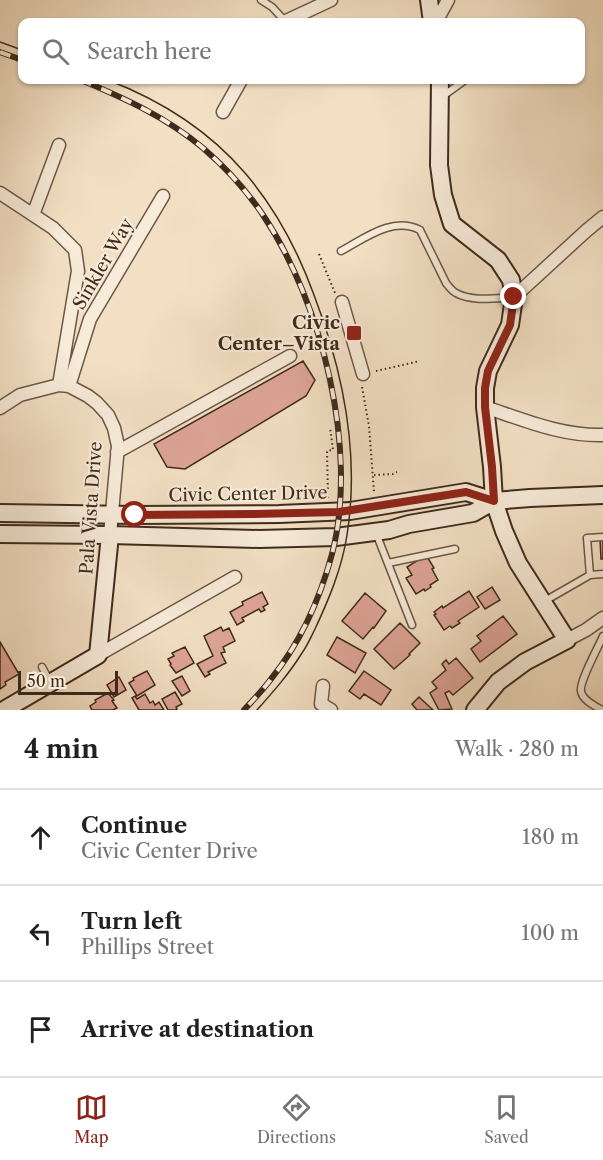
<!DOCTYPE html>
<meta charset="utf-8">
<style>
:root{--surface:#fff;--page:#f2f2f2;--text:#202124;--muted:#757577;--line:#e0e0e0;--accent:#8f2418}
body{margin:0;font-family:"Libre Caslon Text",serif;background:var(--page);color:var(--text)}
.scale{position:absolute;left:18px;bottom:15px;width:100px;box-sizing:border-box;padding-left:6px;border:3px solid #3f2b1c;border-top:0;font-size:16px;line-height:21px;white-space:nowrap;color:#3f2b1c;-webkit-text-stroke:4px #f7ebd9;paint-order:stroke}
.stop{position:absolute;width:18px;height:18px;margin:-14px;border:4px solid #8f2418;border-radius:50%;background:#fff}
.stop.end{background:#8f2418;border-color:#fff;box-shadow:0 2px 6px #0008}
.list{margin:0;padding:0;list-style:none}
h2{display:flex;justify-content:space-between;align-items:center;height:78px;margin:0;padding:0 24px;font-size:26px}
h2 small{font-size:20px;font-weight:400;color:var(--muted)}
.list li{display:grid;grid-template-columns:39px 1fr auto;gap:18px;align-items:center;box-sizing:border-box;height:96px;padding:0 24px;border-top:2px solid var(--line)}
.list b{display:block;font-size:22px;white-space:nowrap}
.list p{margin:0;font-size:20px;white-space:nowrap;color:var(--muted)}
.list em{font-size:20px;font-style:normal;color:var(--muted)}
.icon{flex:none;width:33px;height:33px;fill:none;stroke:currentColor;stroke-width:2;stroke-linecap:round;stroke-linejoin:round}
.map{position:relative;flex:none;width:603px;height:710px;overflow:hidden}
.search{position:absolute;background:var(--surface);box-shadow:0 2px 4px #0004;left:18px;right:18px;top:18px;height:66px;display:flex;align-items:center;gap:15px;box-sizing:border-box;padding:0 21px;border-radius:12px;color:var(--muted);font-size:22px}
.sheet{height:366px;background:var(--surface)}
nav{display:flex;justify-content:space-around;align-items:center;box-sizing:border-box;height:84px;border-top:2px solid var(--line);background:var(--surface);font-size:16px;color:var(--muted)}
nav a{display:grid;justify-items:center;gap:3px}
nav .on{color:var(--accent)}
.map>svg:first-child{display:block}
.building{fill:#dea597;stroke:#3f2b1c;stroke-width:1.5}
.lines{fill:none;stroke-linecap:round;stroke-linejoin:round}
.lane-casing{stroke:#6c5846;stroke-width:9}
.street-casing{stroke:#6c5846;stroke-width:15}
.secondary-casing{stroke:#3f2b1c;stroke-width:20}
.path{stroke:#3f2b1c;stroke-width:2;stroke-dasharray:1.5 3;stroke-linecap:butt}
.lane{stroke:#f7ebd9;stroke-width:6}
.street{stroke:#f7ebd9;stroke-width:12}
.secondary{stroke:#f7ebd9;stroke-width:16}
.tram{stroke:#3f2b1c;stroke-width:1.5}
.rail-casing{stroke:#3f2b1c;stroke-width:6}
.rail{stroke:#f7ebd9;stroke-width:4;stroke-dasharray:11;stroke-linecap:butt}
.route{stroke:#8f2418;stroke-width:8}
.poi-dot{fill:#8f2418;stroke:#f7ebd9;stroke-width:2}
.labels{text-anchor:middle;stroke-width:4.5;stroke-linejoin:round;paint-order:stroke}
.street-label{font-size:18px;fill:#3f2b1c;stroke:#f7ebd9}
.poi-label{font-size:18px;font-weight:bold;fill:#3f2b1c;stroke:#f7ebd9;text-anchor:end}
</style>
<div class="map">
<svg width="603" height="710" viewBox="0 0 603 710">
<rect width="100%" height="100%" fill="#f3e0c4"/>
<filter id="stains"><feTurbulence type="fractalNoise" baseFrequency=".00333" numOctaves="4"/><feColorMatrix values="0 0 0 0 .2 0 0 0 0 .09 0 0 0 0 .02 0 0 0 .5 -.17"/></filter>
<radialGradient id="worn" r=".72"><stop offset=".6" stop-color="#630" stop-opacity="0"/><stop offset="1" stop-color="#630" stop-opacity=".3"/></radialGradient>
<!-- building -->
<path class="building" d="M303,361L315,380L306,396L185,469L167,467L154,444Z
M600,539H603V559H601Z
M426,555L434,568L432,569L438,580L430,585L431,587L425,591L424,589L416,594L406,578L412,575L407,567Z
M492,587L500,600L485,609L477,597Z
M469,591L479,607L458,621L460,623L452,628L450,626L444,630L434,615L436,614L434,612L442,606L443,608Z
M262,592L268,604L263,607L265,610L261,612L259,609L242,618L244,621L237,625L230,612L243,605L242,602Z
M365,593L386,611L374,628L373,627L363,639L342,621Z
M503,616L517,634L480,662L471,649L481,641L477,636Z
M400,623L420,643L409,654L410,655L394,669L374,649Z
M221,627L223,631L229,628L235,641L223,647L225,652L221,653L226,663L208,672L210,674L205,677L197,664L213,656L204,636Z
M337,637L366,653L355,673L327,655Z
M0,642L19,674L5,682L6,685L0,689Z
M185,647L194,663L176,673L170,665L171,664L168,659L174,656L172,653Z
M456,658L473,678L453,695L449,691L445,693L452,709L439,710L430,693L437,688L432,682L446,670L442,664L446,660L449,664Z
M147,671L155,685L137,696L129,683L134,680L133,678Z
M364,671L391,690L381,705L364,694L360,699L349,691Z
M182,676L190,691L182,696L172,681Z
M119,677L126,690L114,697L107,685Z
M175,692L182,704L176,707L177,709L175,710H168L162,699Z
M108,693L114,700L112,701L117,708L113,710H92L90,706L96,702L95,700Z
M145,694L150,703L153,701L155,705L159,702L164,710H139L132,698L135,696L137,699Z
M419,697L433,710H417L412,704Z"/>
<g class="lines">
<defs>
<path id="lane" d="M261,0L272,7L285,21
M443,96L465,80
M341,251C365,238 393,216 420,230L446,283C449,287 452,291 456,293C472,302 496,298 514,297
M376,533L412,625
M388,563L455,549
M590,575L587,538L603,537
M543,602L590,575L603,574
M42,667L50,682
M602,710C595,706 582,700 581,691C579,682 599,646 603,636"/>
<path id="street" d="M284,22L331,0
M436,22L448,0
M223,112L241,80
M0,193L53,228L75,250L78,271L59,385
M33,215L59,145
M514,297L586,231L603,217
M342,302L363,374
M69,386L90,319L163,196
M485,407C524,420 561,436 603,435
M0,408L20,395L59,385L69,386L88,396L97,403L108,415L114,428L118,446L110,535
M117,452L290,356
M567,640L586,630L603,618
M98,655L235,577
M323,686L321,704L331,710"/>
<path id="secondary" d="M429,0L432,22
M440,80L439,165L443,195L452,224L498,260L511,280L514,297L510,325L488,371L485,388V407L492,467L494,501L504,531L518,563L567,640L525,662L498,682L475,710
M0,513L135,515L279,514L350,511L466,492L494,501L530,498L603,495
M0,534L110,535L259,539L336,537L389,530L409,524L473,513L494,501
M4,710L98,655L110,535"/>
</defs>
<!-- lane casing -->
<use href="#lane" class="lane-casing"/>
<!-- street casing -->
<use href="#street" class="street-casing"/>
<!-- secondary casing -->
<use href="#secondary" class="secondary-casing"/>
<!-- path -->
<path class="path" d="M319,254L335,293
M376,371L420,361
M362,387L369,426L374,492
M374,475L393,474L397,472
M328,498L327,451L333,450L330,427"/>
<!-- lane -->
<use href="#lane" class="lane"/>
<!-- street -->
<use href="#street" class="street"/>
<!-- secondary -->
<use href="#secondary" class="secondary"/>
<!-- tram -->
<path class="tram" d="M0,42L22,50
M108,80C160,100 209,131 245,173C276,209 298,251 314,295C343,371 360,453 347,535C342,568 329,599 315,629C311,637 307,646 302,653C289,674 273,692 257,710"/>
<defs>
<path id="rail" d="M0,52L22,60
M81,80C124,98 166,117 203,148C225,167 247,191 263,215C322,303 359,450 332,554C320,599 300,643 271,679C263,690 253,700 244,710"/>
</defs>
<!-- rail casing -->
<use href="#rail" class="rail-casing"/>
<!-- rail -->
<use href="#rail" class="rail"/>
</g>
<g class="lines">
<!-- route -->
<path class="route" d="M135,515L252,514L339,512L466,492L494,501L492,467L485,407V388L488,371L510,325L514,297"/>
</g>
<!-- markers -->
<rect class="poi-dot" x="346" y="325" width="16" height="16" rx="3"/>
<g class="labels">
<!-- street labels -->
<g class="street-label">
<text transform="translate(103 264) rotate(-60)" y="6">Sinkler Way</text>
<text transform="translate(248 494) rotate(-1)" y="6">Civic Center Drive</text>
<text transform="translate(91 508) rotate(-86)" y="6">Pala Vista Drive</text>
</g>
<!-- poi labels -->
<g class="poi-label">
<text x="340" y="329">Civic<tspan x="340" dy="21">Center–Vista</tspan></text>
</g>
</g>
<rect width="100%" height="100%" filter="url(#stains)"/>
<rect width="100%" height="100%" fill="url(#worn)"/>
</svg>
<div class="scale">50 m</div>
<div class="stop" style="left:135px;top:515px"></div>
<div class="stop end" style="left:514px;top:297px"></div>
<div class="search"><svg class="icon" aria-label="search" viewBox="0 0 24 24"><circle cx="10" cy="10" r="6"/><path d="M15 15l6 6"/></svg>Search here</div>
</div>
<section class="sheet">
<h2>4 min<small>Walk · 280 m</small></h2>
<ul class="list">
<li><svg class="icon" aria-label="ahead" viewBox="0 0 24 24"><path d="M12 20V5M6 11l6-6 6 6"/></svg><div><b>Continue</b><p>Civic Center Drive</p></div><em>180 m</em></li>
<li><svg class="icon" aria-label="left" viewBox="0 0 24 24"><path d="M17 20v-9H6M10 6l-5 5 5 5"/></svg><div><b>Turn left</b><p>Phillips Street</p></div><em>100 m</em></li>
<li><svg class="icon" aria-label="arrive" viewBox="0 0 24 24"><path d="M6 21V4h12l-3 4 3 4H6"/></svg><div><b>Arrive at destination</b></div></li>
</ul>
</section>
<nav>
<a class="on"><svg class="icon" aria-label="map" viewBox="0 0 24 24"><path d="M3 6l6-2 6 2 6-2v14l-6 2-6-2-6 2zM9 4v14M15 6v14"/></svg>Map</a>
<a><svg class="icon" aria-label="directions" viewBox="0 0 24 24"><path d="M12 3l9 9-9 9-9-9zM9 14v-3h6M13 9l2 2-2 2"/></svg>Directions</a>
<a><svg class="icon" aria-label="saved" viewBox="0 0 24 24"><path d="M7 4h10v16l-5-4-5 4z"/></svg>Saved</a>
</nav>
